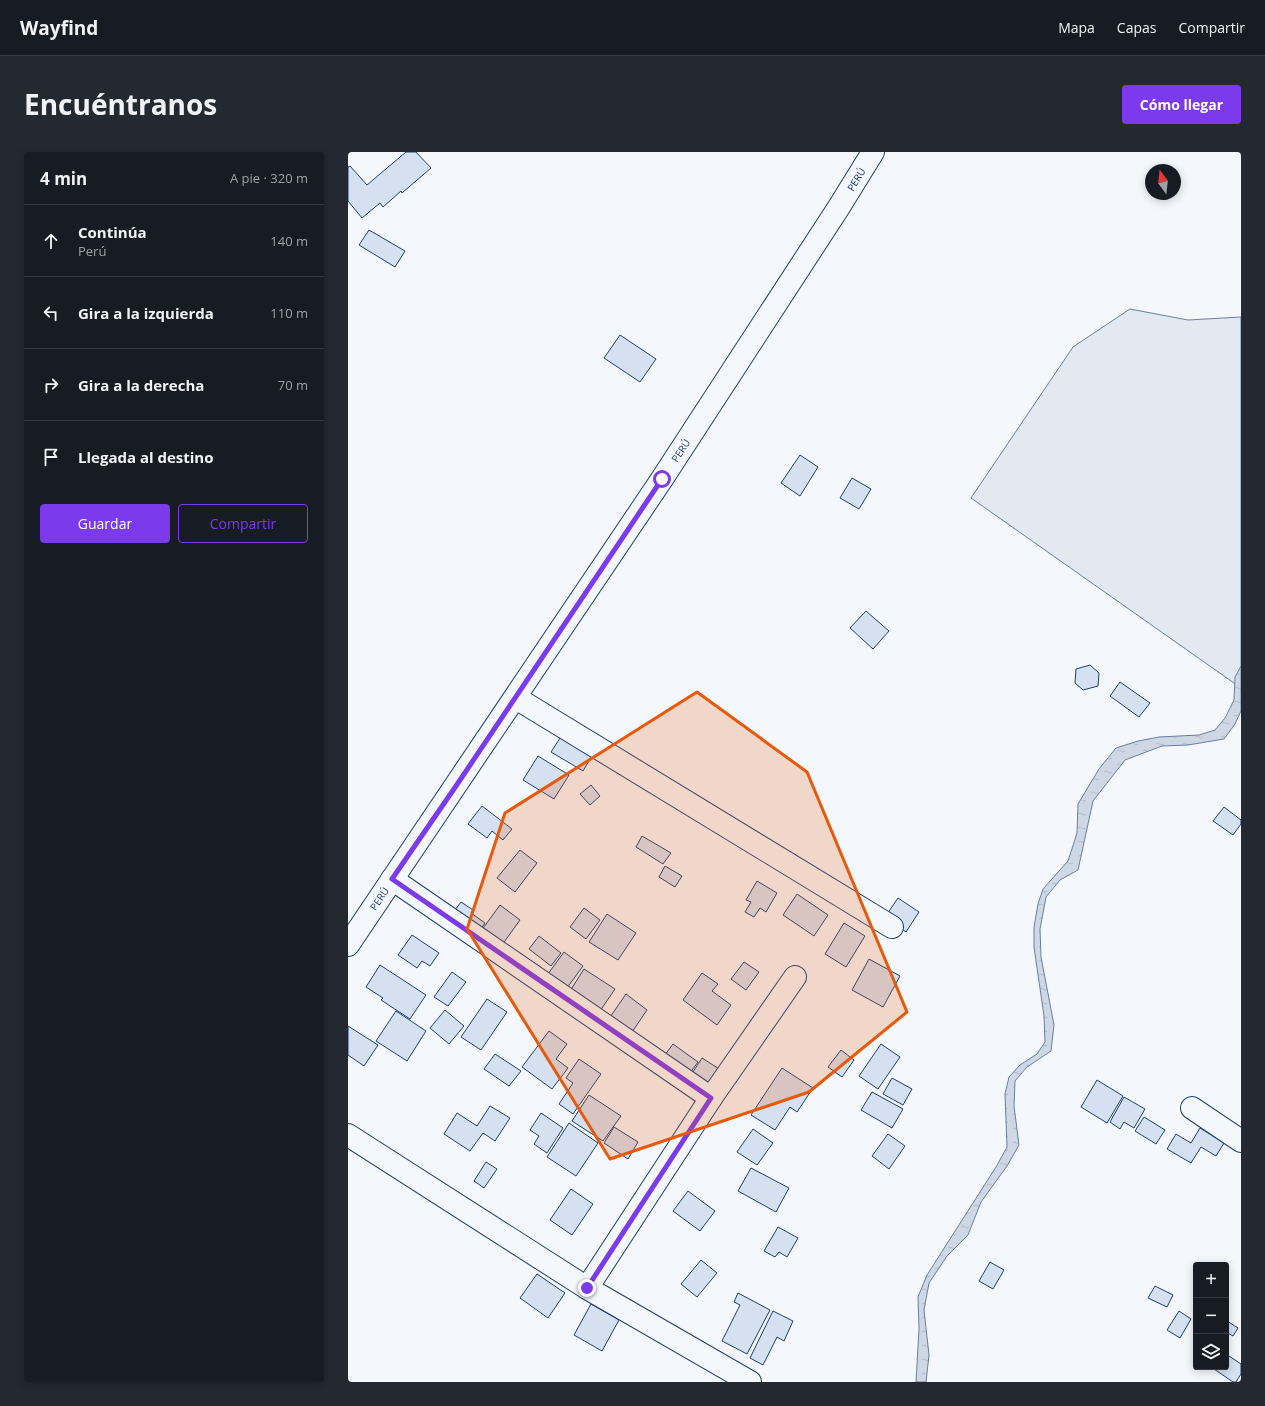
<!DOCTYPE html>
<html lang="es">
<meta charset="utf-8">
<style>
:root{--surface:#171b24;--page:#242831;--text:#f1f3f6;--muted:#9ea1a6;--line:#363941;--accent:#7c3aed}
body{margin:0;font-family:"Open Sans",sans-serif;background:var(--page);color:var(--text)}
.controls{position:absolute;right:12px;bottom:12px;display:grid;overflow:hidden;border-radius:4px;box-shadow:0 2px 10px #0003}
.controls button{width:36px;height:36px;display:grid;place-items:center;padding:0;border:0;border-bottom:1px solid var(--line);background:var(--surface);color:var(--text);font:20px sans-serif}
.compass{position:absolute;left:797px;top:12px;width:36px;height:36px;border-radius:50%;background:var(--surface);box-shadow:0 2px 10px #0003;rotate:345deg}
.stop{position:absolute;width:12px;height:12px;margin:-9px;border:3px solid #7c3aed;border-radius:50%;background:#fff}
.stop.end{background:#7c3aed;border-color:#fff;box-shadow:0 1px 4px #0008}
.list{margin:0;padding:0;list-style:none}
h2{display:flex;justify-content:space-between;align-items:center;height:52px;margin:0;padding:0 16px;font-size:17px}
h2 small{font-size:13px;font-weight:400;color:var(--muted)}
.list li{display:grid;grid-template-columns:26px 1fr auto;gap:12px;align-items:center;box-sizing:border-box;height:72px;padding:0 16px;border-top:1px solid var(--line)}
.list b{display:block;font-size:15px;white-space:nowrap}
.list p{margin:0;font-size:13px;white-space:nowrap;color:var(--muted)}
.list em{font-size:13px;font-style:normal;color:var(--muted)}
.actions{display:flex;gap:8px;padding:12px 16px}
.actions a{flex:1;padding:9px 0;border:1px solid var(--accent);border-radius:4px;text-align:center;font-size:14px;color:var(--accent)}
.actions .main{background:var(--accent);color:#fff}
.icon{flex:none;width:22px;height:22px;fill:none;stroke:currentColor;stroke-width:2;stroke-linecap:round;stroke-linejoin:round}
.map{position:relative;flex:none;width:893px;height:1230px;overflow:hidden;border-radius:4px}
header{display:flex;align-items:center;gap:24px;box-sizing:border-box;height:56px;padding:0 20px;background:var(--surface);border-bottom:1px solid var(--line)}
header strong{font-size:19px}
nav{display:flex;gap:22px;margin-inline-start:auto;font-size:14px}
.intro{display:flex;align-items:center;justify-content:space-between;box-sizing:border-box;height:96px;padding:0 24px}
h1{margin:0;font-size:28px}
.button{padding:10px 18px;border-radius:4px;background:var(--accent);color:#fff;font-size:14px;font-weight:700}
main{display:flex;gap:24px;padding:0 24px}
aside{flex:1;background:var(--surface);border-radius:4px;box-shadow:0 2px 10px #0003}
.map>svg:first-child{display:block}
.green{fill:#e3e9f0;stroke:#687fa3}
.water{fill:url(#water-ripples);stroke:#687fa3}
.building{fill:#d5e0f0;stroke:#1d3f73}
.lines{fill:none;stroke-linecap:round;stroke-linejoin:round}
.minor-casing{stroke:#1d3f73;stroke-width:24}
.minor{stroke:#f4f7fb;stroke-width:22}
.route{stroke:#7c3aed;stroke-width:5}
.marked{fill:#e8590c;fill-opacity:0.2;stroke:#e8590c;stroke-width:3;stroke-linejoin:round}
.labels{text-anchor:middle;stroke-width:3;stroke-linejoin:round;paint-order:stroke}
.street-label{font-size:10px;fill:#1d3f73;stroke:#f4f7fb}
</style>
<header>
<strong>Wayfind</strong>
<nav><a>Mapa</a><a>Capas</a><a>Compartir</a></nav>
</header>
<div class="intro"><h1>Encuéntranos</h1><a class="button">Cómo llegar</a></div>
<main>
<aside>
<h2>4 min<small>A pie · 320 m</small></h2>
<ul class="list">
<li><svg class="icon" aria-label="ahead" viewBox="0 0 24 24"><path d="M12 20V5M6 11l6-6 6 6"/></svg><div><b>Continúa</b><p>Perú</p></div><em>140 m</em></li>
<li><svg class="icon" aria-label="left" viewBox="0 0 24 24"><path d="M17 20v-9H6M10 6l-5 5 5 5"/></svg><div><b>Gira a la izquierda</b></div><em>110 m</em></li>
<li><svg class="icon" aria-label="right" viewBox="0 0 24 24"><path d="M7 20v-9h11M14 6l5 5-5 5"/></svg><div><b>Gira a la derecha</b></div><em>70 m</em></li>
<li><svg class="icon" aria-label="arrive" viewBox="0 0 24 24"><path d="M6 21V4h12l-3 4 3 4H6"/></svg><div><b>Llegada al destino</b></div></li>
</ul>
<div class="actions"><a class="main">Guardar</a><a>Compartir</a></div>
</aside>
<div class="map">
<svg width="893" height="1230" viewBox="0 0 893 1230">
<defs>
<pattern id="water-ripples" width="26" height="14" patternUnits="userSpaceOnUse"><rect width="26" height="14" fill="#cfd7e4"/><path d="M2 4q2-2 4 0t4 0M15 11q2-2 4 0t4 0" fill="none" stroke="#b1bac7"/></pattern>
</defs>
<rect width="100%" height="100%" fill="#f4f7fb"/>
<!-- green -->
<path class="green" d="M782,157L840,168L893,165V536L623,346L725,195Z"/>
<!-- water -->
<path class="water" d="M893,514V559L887,572L876,587L840,593L814,594L777,608L745,649L730,718L712,728L698,745L692,777L693,805L706,873L703,899L679,915L667,929L666,954L671,993L659,1014L633,1050L620,1083L599,1104L581,1131L576,1158L581,1203L578,1230H568L571,1177L570,1145L579,1123L648,1015L659,995L657,942L661,925L672,913L689,902L697,890L696,864L686,795V775L690,752L695,737L720,709L729,681L730,652L751,617L768,596L790,589L811,585L851,583L867,578L877,566L886,548L887,525Z"/>
<!-- building -->
<path class="building" d="M58,0H68L83,16L54,41L53,39L35,55L32,51L14,66L0,49V15L2,14L19,33Z
M21,78L57,99L47,115L11,93Z
M272,183L308,207L292,230L256,206Z
M452,303L470,315L452,344L433,331Z
M504,326L523,337L511,357L492,346Z
M518,459L541,479L525,497L502,476Z
M742,513L751,521L750,534L735,538L727,531L728,517Z
M772,530L802,551L791,565L762,544Z
M214,583L245,602L235,619L203,600Z
M190,604L221,623L206,647L175,628Z
M243,633L252,644L242,653L232,642Z
M134,654L164,677L155,688L144,679L139,686L120,672Z
M876,655L893,668V672L885,683L865,669Z
M294,684L323,701L315,712L288,695Z
M172,698L189,711L167,740L149,726Z
M317,714L334,724L327,735L311,725Z
M409,729L429,741L418,760L412,756L406,765L397,760L403,750L398,748Z
M449,742L480,763L466,784L435,763Z
M550,746L571,760L558,780L537,765Z
M113,750L125,758L123,761L137,771L131,780L103,763Z
M152,753L172,768L154,793L133,779Z
M236,756L252,768L238,787L222,775Z
M259,762L288,781L270,808L241,790Z
M496,771L517,784L498,815L477,802Z
M64,783L91,801L82,814L74,809L69,816L50,803Z
M191,784L213,801L203,814L181,797Z
M216,800L235,814L216,840L197,826Z
M521,807L552,824L535,855L504,838Z
M396,810L411,820L398,838L383,827Z
M32,813L78,843L62,867L33,848L35,846L18,835Z
M236,817L267,837L252,859L222,839Z
M104,820L118,830L100,854L86,845Z
M354,821L370,832L364,839L383,853L369,873L335,848Z
M278,842L299,858L280,886L258,871Z
M139,847L159,860L133,898L113,885Z
M97,858L116,874L101,892L82,876Z
M48,859L78,879L59,909L28,889Z
M0,874L30,893L16,914L0,903Z
M201,879L219,892L208,907L220,916L204,937L174,915Z
M325,892L350,910L339,925L314,907Z
M533,892L552,905L530,937L511,924Z
M493,898L506,908L494,925L480,915Z
M147,902L173,919L161,934L136,917Z
M354,906L376,920L363,940L341,926Z
M231,907L253,922L225,962L211,952L225,931L218,926Z
M434,916L465,936L449,960L442,955L427,978L403,963Z
M544,926L564,937L555,953L535,942Z
M749,928L775,944L759,971L733,955Z
M524,940L555,957L544,976L513,958Z
M241,943L273,964L255,989L224,969Z
M776,945L797,957L786,976L776,970L772,977L762,970Z
M142,954L162,966L147,989L135,981L122,999L96,982L109,961L129,974Z
M193,961L215,976L199,1001L186,992L191,984L182,978Z
M796,965L817,978L808,992L787,979Z
M221,971L250,991L228,1024L199,1005Z
M266,975L290,990L280,1007L256,991Z
M852,976L876,991L868,1004L853,995L843,1011L819,997L828,982L843,991Z
M405,977L425,991L409,1013L389,1000Z
M540,982L557,994L541,1017L524,1004Z
M138,1010L149,1017L136,1036L126,1029Z
M403,1016L441,1036L428,1060L390,1039Z
M223,1037L245,1052L224,1083L202,1068Z
M340,1039L367,1059L352,1079L325,1059Z
M430,1075L450,1086L439,1105L431,1100L427,1105L416,1099Z
M353,1108L369,1121L349,1145L333,1132Z
M642,1110L656,1118L645,1137L631,1129Z
M189,1122L217,1141L200,1166L172,1146Z
M807,1134L825,1143L819,1155L800,1146Z
M390,1141L422,1158L399,1202L374,1189L392,1153L386,1150Z
M243,1152L271,1168L254,1199L226,1183Z
M425,1159L445,1169L436,1189L429,1185L415,1213L402,1206Z
M831,1159L843,1167L832,1186L819,1178Z
M879,1169L890,1176L885,1184L878,1180Z
M878,1202L893,1212V1222L888,1230H885L866,1217L868,1215H878Z"/>
<g class="lines">
<defs>
<g id="minor">
<path d="M168,546L544,775"/>
<path d="M44,727L363,946L239,1136"/>
<path id="s1" d="M0,793L314,327L491,55L525,0"/>
<path d="M363,946L447,825"/>
<path d="M844,956L893,989"/>
<path d="M0,983L239,1136L402,1230"/>
</g>
</defs>
<!-- minor casing -->
<use href="#minor" class="minor-casing"/>
<!-- minor -->
<use href="#minor" class="minor"/>
</g>
<g class="lines">
<!-- route -->
<path class="route" d="M239,1136L363,946L44,727L108,634L314,327"/>
</g>
<!-- marked area -->
<path class="marked" d="M349,540L459,620L559,860L461,940L262,1007L119,777L157,661Z"/>
<g class="labels">
<!-- street labels -->
<g class="street-label">
<text dy="4" stroke="none"><textPath href="#s1" startOffset="919">PERÚ</textPath></text>
<text dy="4" stroke="none"><textPath href="#s1" startOffset="596">PERÚ</textPath></text>
<text dy="4" stroke="none"><textPath href="#s1" startOffset="56">PERÚ</textPath></text>
</g>
</g>
</svg>
<div class="controls">
<button>+</button>
<button>−</button>
<button><svg class="icon" aria-label="layers" viewBox="0 0 24 24"><path d="M12 4l9 5-9 5-9-5zM3 14l9 5 9-5"/></svg></button>
</div>
<svg class="compass" viewBox="-18 -18 36 36"><path d="M0-13l5 13h-10z" fill="#e53935"/><path d="M0 13l5-13h-10z" fill="#9ea1a6"/></svg>
<div class="stop" style="left:314px;top:327px"></div>
<div class="stop end" style="left:239px;top:1136px"></div>
</div>
</main>
